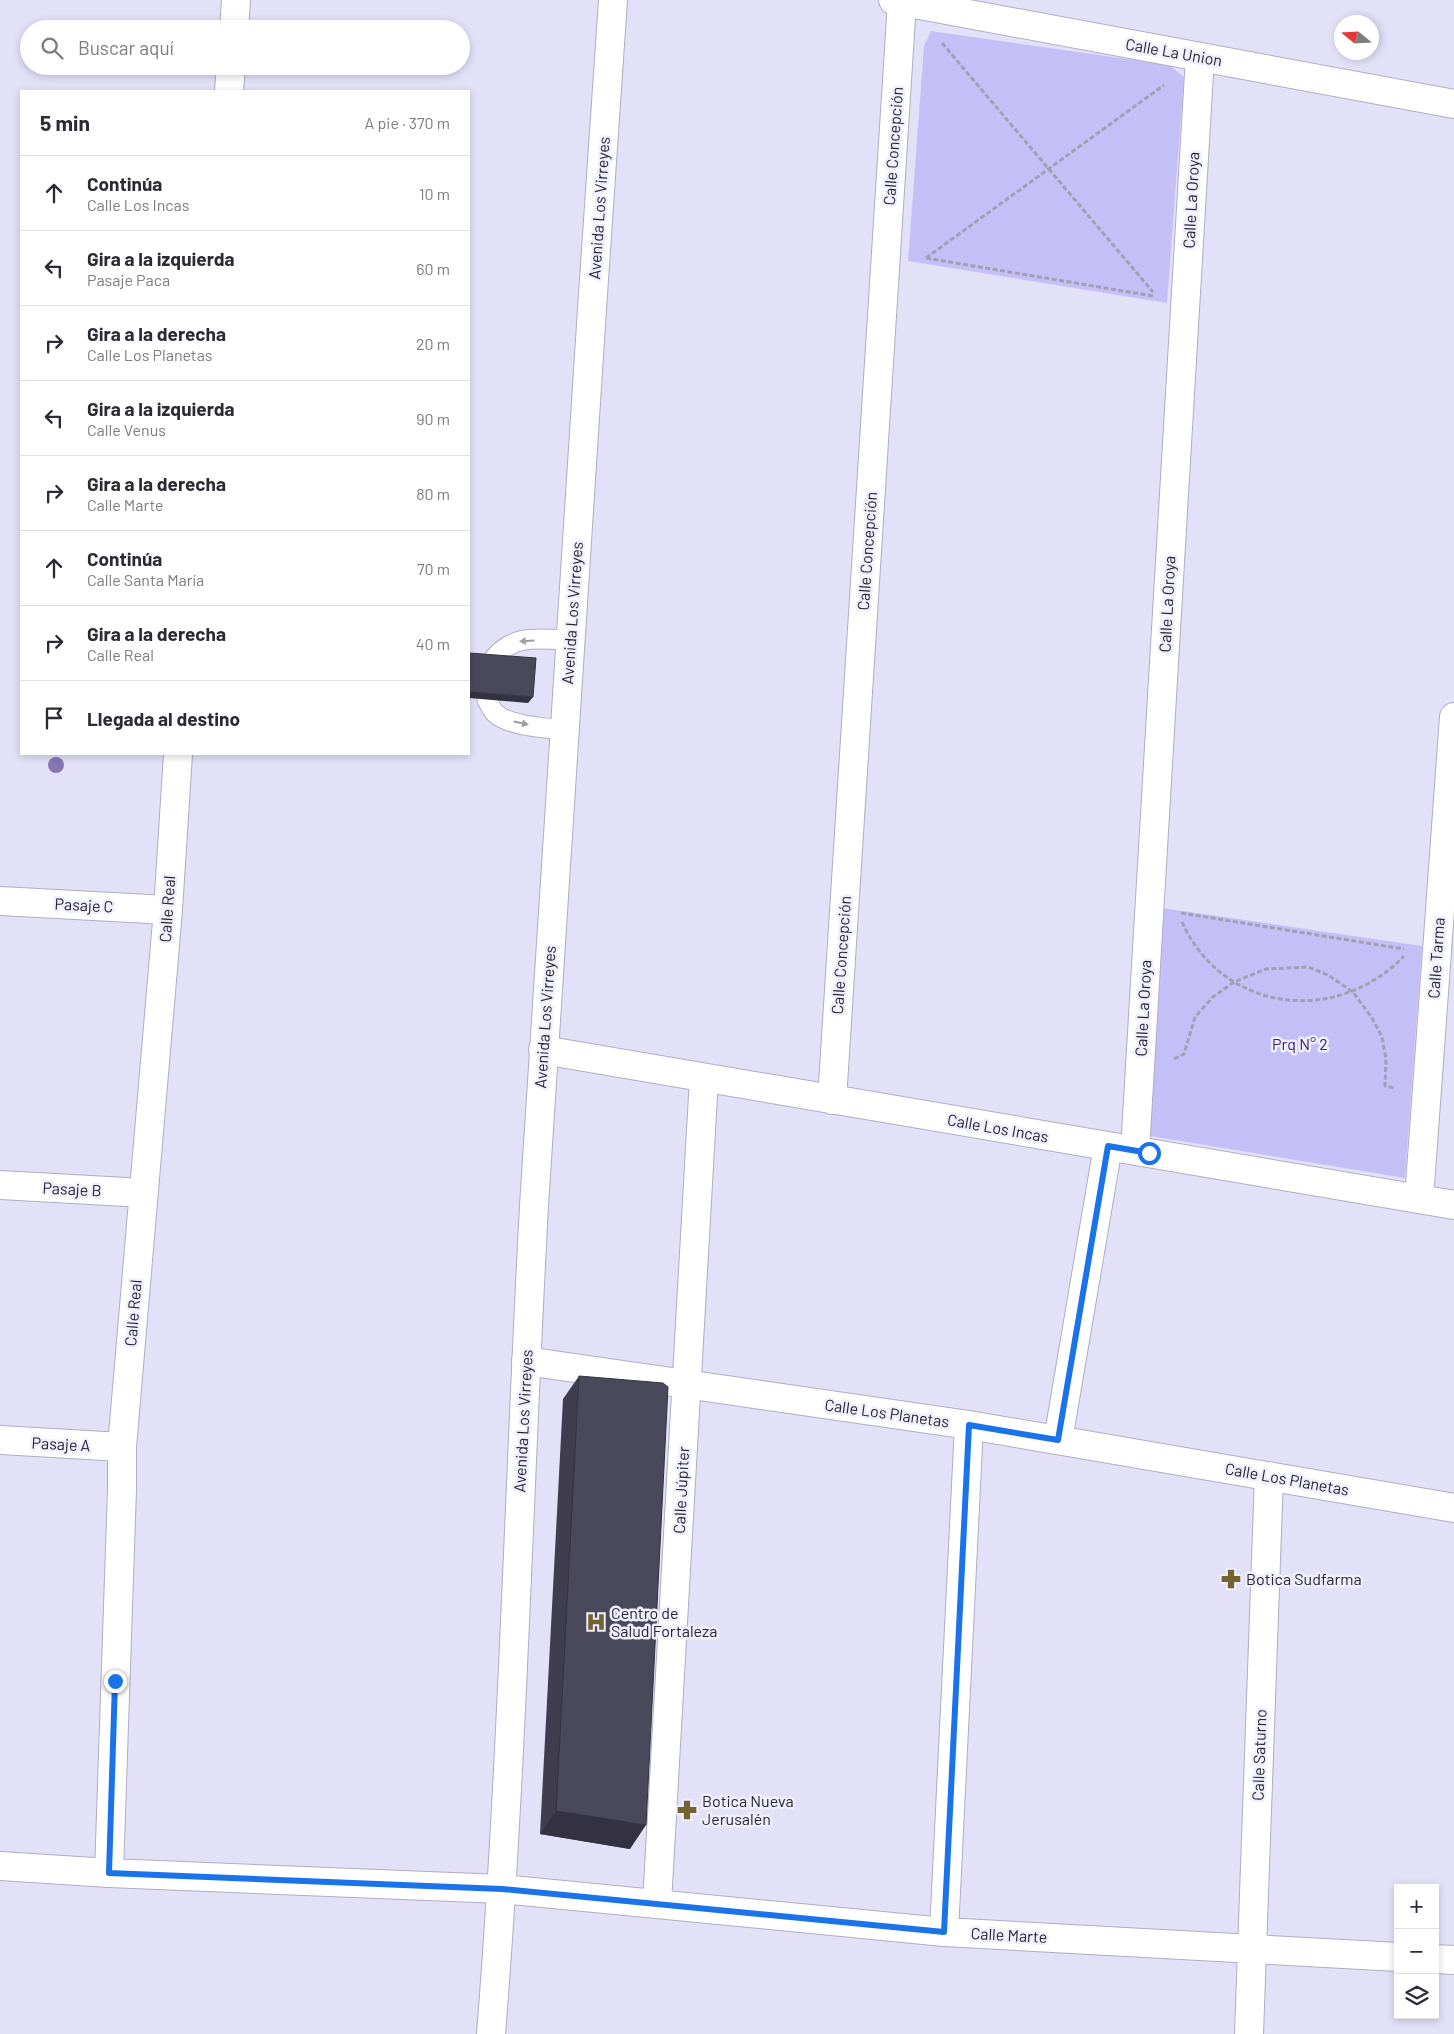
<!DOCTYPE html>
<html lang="es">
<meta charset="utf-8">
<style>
:root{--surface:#fff;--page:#f7f7f7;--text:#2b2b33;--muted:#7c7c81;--line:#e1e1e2}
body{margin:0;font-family:Barlow,sans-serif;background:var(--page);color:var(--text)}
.controls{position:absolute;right:15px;bottom:15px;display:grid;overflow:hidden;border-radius:0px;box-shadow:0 2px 8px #0003}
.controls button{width:45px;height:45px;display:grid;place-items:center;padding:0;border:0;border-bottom:1px solid var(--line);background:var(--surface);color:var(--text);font:25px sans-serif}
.compass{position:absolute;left:1334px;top:15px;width:45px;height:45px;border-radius:50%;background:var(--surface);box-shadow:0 2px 8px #0003;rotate:288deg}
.stop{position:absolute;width:15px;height:15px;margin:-11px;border:4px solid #1a73e8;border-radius:50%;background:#fff}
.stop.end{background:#1a73e8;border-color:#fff;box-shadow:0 1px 5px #0008}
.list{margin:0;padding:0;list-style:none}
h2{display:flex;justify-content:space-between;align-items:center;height:65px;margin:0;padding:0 20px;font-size:21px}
h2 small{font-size:16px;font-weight:400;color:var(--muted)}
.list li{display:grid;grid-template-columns:32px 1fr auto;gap:15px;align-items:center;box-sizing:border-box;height:75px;padding:0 20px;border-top:1px solid var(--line)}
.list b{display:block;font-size:19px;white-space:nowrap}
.list p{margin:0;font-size:16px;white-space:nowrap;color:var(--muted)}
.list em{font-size:16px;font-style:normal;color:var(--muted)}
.icon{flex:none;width:28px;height:28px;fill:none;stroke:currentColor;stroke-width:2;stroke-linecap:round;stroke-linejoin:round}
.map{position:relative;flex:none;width:1454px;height:2034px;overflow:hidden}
.search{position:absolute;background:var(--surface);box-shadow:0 2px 8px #0003;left:20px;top:20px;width:450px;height:55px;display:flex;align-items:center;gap:12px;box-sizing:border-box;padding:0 18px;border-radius:28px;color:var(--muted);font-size:19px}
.panel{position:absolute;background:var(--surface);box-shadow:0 2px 8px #0003;left:20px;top:90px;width:450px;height:665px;border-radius:0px}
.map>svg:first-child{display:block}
.green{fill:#c5bff8}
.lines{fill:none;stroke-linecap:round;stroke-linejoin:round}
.lane-casing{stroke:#afadc4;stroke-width:21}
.street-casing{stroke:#afadc4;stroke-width:30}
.secondary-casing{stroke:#afadc4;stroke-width:30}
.path{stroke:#a1a0b2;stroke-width:3;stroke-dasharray:5 2.5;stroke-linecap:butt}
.lane{stroke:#fff;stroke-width:19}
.street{stroke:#fff;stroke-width:28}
.secondary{stroke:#fff;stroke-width:28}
.tree{fill:#8677b2}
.wall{fill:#403e4e}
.shaded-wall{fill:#343240}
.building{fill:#4a485b;stroke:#343240}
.oneway{fill:#9e9da1}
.route{stroke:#1a73e8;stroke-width:6}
.labels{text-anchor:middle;stroke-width:5;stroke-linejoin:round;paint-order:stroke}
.street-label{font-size:16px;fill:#27262f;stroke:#f0effd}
.park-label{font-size:16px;fill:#3a2179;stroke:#f0effd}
.poi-label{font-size:16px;fill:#27262f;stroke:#f0effd;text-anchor:start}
</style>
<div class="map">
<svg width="1454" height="2034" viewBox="0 0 1454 2034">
<rect width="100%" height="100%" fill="#e3e1f8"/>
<!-- green -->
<path class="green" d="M931,31L1169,65L1184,77L1167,303L908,261L924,46Z
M1162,908L1422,946L1405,1178L1150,1136Z"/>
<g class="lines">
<defs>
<path id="lane" d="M492,661C512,633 539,639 570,640
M487,700C489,704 492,710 495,713C508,726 546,728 564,730"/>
<path id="street" d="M893,0L1454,104
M234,29L236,0
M229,91L231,66
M0,901L168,910
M543,1050L1454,1205
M832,1100L902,2
M1135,1151L1200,57
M0,1185L144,1193
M1419,1199L1454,717
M526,1361L969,1425L1454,1508
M0,1440L122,1447
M1058,1440L1108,1146
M0,1866L109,1873L502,1889L944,1932L1398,1957
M109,1873L122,1489V1447L168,910L178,754
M657,1903L704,1078
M944,1932L969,1425
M1435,1959L1454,1960
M1249,2034L1269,1476"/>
<path id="secondary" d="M491,2034C513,1758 519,1482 534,1206C557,804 586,402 613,0"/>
</defs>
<!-- lane casing -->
<use href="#lane" class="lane-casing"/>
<!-- street casing -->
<use href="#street" class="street-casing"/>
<!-- secondary casing -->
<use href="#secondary" class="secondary-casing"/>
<!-- path -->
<path class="path" d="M942,43L1153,292
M926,258L1164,85
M926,258L1153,296
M1181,913L1404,949
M1182,922C1223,1013 1337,1026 1404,956
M1174,1059L1184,1054L1195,1017L1213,997L1234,982L1266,969L1308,967L1328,975L1353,992L1372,1018L1382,1037L1386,1059L1385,1086L1394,1088"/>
<!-- lane -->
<use href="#lane" class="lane"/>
<!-- street -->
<use href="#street" class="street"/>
<!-- secondary -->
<use href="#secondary" class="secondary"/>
</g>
<!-- trees -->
<circle class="tree" cx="56" cy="765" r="8"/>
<!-- wall -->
<path class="wall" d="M579,1376L630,1849L540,1834L563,1399Z"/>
<!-- shaded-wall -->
<path class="shaded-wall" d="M469,692L533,697L528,703L469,698Z
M556,1811L646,1825L630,1849L540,1834Z"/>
<!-- building -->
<path class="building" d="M469,653L536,658L533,697L469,692Z
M579,1376L663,1383L668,1387L646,1825L556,1811Z"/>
<!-- one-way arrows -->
<defs><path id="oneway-solid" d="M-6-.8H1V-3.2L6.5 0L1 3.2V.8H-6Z" transform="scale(1.25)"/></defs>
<g class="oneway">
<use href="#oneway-solid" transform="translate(527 641) rotate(176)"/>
<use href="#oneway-solid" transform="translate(521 723) rotate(12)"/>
</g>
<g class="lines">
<!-- route -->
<path class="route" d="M115,1681L109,1873L502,1889L944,1932L969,1425L1058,1440L1108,1146L1149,1153"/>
</g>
<!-- icons -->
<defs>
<symbol id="pharmacy-bare" viewBox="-9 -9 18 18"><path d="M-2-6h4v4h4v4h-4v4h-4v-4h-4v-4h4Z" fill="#726331" stroke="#f0effd" stroke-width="2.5" paint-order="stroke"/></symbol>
<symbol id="hospital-bare" viewBox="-9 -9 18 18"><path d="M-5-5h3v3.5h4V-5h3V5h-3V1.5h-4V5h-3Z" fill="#726331" stroke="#f0effd" stroke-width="2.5" paint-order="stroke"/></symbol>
</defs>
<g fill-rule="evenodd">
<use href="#pharmacy-bare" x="1217" y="1565" width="28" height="28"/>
<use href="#hospital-bare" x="582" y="1608" width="28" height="28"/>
<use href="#pharmacy-bare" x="673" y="1796" width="28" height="28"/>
</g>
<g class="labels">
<!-- street labels -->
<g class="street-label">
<text transform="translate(1174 52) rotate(10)" y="6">Calle La Union</text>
<text transform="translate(893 146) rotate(-86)" y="6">Calle Concepción</text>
<text transform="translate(1191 200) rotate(-87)" y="6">Calle La Oroya</text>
<text transform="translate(599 208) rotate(-86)" y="6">Avenida Los Virreyes</text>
<text transform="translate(867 551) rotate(-86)" y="6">Calle Concepción</text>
<text transform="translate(1167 604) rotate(-87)" y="6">Calle La Oroya</text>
<text transform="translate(572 613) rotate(-86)" y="6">Avenida Los Virreyes</text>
<text transform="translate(84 905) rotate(3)" y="6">Pasaje C</text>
<text transform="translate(167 909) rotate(-86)" y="6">Calle Real</text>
<text transform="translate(841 955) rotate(-86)" y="6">Calle Concepción</text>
<text transform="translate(1436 958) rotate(-86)" y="6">Calle Tarma</text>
<text transform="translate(1143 1008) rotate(-87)" y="6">Calle La Oroya</text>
<text transform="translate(545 1017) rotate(-86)" y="6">Avenida Los Virreyes</text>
<text transform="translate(998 1128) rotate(10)" y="6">Calle Los Incas</text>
<text transform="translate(72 1189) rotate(3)" y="6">Pasaje B</text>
<text transform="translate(133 1313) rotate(-85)" y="6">Calle Real</text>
<text transform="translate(887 1413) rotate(8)" y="6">Calle Los Planetas</text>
<text transform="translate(523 1421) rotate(-87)" y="6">Avenida Los Virreyes</text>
<text transform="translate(61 1444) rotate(3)" y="6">Pasaje A</text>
<text transform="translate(1287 1479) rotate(10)" y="6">Calle Los Planetas</text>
<text transform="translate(681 1490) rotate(-87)" y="6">Calle Júpiter</text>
<text transform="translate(1259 1755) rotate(-88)" y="6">Calle Saturno</text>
<text transform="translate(1009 1935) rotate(3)" y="6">Calle Marte</text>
</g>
<!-- park labels -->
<g class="park-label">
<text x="1300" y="1050">Prq N° 2</text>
</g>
<!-- poi labels -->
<g class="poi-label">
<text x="1246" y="1585">Botica Sudfarma</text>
<text x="611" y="1619">Centro de<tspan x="611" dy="18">Salud Fortaleza</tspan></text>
<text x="702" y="1807">Botica Nueva<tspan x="702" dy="18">Jerusalén</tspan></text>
</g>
</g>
</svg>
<div class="controls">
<button>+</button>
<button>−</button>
<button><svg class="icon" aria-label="layers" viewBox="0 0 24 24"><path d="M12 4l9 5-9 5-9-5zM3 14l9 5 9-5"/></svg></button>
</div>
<svg class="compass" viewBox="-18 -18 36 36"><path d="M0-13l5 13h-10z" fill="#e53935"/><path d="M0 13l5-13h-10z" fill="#7c7c81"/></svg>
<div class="stop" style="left:1149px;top:1153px"></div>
<div class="stop end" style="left:115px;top:1681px"></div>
<div class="search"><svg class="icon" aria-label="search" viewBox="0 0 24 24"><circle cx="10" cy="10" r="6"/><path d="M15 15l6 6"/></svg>Buscar aquí</div>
<section class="panel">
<h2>5 min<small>A pie · 370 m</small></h2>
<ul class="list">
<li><svg class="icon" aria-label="ahead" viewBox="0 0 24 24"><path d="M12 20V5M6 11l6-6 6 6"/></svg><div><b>Continúa</b><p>Calle Los Incas</p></div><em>10 m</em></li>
<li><svg class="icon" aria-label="left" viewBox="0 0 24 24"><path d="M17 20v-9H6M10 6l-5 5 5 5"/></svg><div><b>Gira a la izquierda</b><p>Pasaje Paca</p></div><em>60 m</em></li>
<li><svg class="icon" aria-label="right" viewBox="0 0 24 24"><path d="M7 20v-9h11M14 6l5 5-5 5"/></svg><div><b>Gira a la derecha</b><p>Calle Los Planetas</p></div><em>20 m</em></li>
<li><svg class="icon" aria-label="left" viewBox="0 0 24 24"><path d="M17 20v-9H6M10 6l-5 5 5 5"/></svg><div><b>Gira a la izquierda</b><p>Calle Venus</p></div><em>90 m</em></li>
<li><svg class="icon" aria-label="right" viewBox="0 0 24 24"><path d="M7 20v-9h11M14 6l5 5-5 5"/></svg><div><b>Gira a la derecha</b><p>Calle Marte</p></div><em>80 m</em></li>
<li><svg class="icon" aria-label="ahead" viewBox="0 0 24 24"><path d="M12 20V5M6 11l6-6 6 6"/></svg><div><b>Continúa</b><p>Calle Santa María</p></div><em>70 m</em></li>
<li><svg class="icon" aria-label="right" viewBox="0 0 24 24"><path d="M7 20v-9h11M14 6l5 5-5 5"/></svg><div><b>Gira a la derecha</b><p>Calle Real</p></div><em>40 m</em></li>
<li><svg class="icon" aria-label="arrive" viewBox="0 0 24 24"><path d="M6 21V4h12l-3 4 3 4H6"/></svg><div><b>Llegada al destino</b></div></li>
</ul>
</section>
</div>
